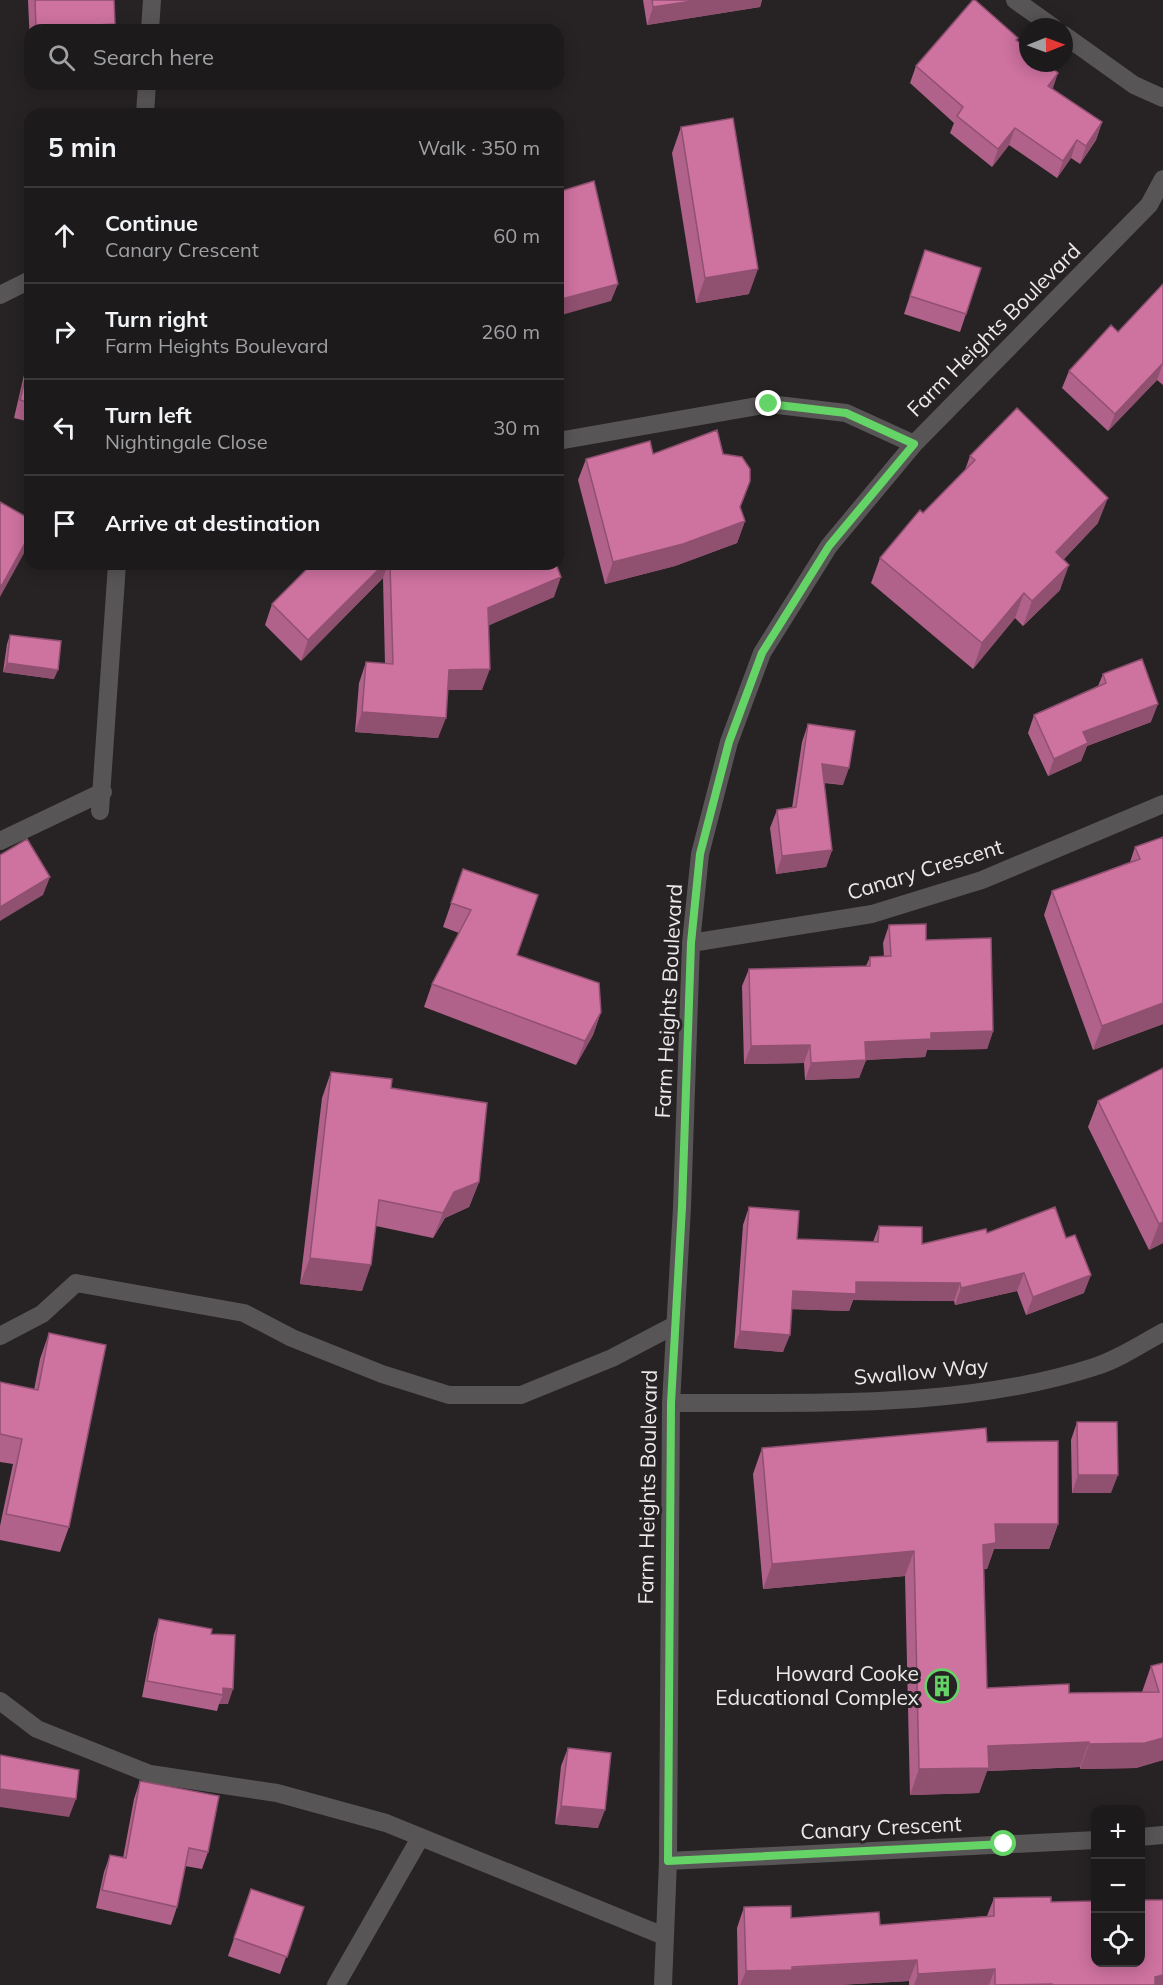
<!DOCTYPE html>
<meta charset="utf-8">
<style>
:root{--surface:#1d1a1c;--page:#2a2729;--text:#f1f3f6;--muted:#a0a1a3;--line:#3b383b}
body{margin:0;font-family:Mulish,sans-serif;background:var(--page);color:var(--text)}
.controls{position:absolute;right:18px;bottom:18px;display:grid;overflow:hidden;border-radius:12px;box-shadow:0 3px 15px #0003}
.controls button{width:54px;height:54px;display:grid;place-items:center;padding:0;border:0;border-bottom:2px solid var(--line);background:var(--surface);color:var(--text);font:30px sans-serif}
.compass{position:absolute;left:1019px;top:18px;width:54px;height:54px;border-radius:50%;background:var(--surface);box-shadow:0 3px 15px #0003;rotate:89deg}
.stop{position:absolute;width:18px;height:18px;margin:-14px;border:4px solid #65d467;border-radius:50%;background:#fff}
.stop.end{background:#65d467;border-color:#fff;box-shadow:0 2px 6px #0008}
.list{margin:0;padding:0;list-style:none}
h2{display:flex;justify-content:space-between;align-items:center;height:78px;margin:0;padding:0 24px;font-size:26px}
h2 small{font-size:20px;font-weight:400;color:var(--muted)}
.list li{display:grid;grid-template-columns:39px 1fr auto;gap:18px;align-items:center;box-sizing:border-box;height:96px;padding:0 24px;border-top:2px solid var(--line)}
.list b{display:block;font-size:22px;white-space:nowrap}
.list p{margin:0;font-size:20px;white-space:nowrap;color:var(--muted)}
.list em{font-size:20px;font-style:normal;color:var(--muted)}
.icon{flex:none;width:33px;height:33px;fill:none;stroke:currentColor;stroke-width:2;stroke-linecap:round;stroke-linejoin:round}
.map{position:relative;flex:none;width:1163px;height:1985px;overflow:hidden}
.search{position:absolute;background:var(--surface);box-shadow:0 3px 15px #0003;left:24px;top:24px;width:540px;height:66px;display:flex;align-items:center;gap:15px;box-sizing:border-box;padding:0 21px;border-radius:18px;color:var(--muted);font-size:22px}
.panel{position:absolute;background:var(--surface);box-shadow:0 3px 15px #0003;left:24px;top:108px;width:540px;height:462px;border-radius:18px}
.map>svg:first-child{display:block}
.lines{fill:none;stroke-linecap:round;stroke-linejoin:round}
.minor{stroke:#585556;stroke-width:18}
.tertiary{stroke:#585556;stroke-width:18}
.wall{fill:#b1628a}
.shaded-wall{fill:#905070}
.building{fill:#ce72a0;stroke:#905070;stroke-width:1.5}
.route{stroke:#65d467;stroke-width:8}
.labels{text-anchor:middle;stroke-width:6;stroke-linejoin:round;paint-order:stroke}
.street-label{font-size:21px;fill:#ebe9ea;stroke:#272325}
.poi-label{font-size:21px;fill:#ebe9ea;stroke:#272325;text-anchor:end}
</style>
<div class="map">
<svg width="1163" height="1985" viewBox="0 0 1163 1985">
<rect width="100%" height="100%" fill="#272325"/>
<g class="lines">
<!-- minor -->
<path class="minor" d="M150,30L152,0
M145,114L147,84
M0,295L30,280
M558,441L769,404L846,413L914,444
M100,811L117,564
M0,841L103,792
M691,943L872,914L982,880L1163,804
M0,1336L42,1314L76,1283L244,1313L292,1338L382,1374L449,1395H521L612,1358L675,1325
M671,1403C810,1402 960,1410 1094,1367C1117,1360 1142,1344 1163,1332
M0,1701L37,1729L150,1774L277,1793L386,1823L664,1936
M1140,1837L1163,1835
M668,1861L1096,1840
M336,1985L420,1838
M663,1985L668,1861L671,1403L682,1207L691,943L700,854L729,742L762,653L829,546L914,444L1149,205L1163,179"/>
<!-- tertiary -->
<path class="tertiary" d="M1015,0L1053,27
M1064,35L1134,85L1163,98"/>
</g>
<!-- wall -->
<path class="wall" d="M28,0H114L113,30H30V45Z
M643,0H762L760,7L647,25Z
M1017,40L1052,88L1102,122L1096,140L1080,164L1071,158L1057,178L1009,145L992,167L950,133L954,123L910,83L916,66Z
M681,127L749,294L696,303L672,153Z
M925,250L966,314L960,332L904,314Z
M1163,284V385L1157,380L1108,431L1062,388L1069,371L1118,332Z
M30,349V422L14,418Z
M653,454H723L745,521L737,543L675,566L605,584L578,480L586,459Z
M970,456L1098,523L1064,559L1060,590L1023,626L1015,618L973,669L871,583L880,558L923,513L965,470Z
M312,564H556L554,597L488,625L482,690H448L438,738L355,732L359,683L366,662L385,664L383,578L301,661L265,625L272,604Z
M10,635L54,679L3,672L7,644Z
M1103,674L1151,722L1087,746L1081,761L1048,776L1028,733L1034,715L1098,686Z
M808,724L843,785L824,783L832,850L826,867L776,874L770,828L777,810L792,808L802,742Z
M1163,837V1024L1093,1050L1044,915L1052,891L1130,862L1135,847Z
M463,869L517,955L601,1012L593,1035L576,1065L424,1007L432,984L459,933L443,927Z
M889,925L926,940L993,1031L987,1049L927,1050L925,1057L866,1060L859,1078L805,1080L804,1063L744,1064L742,986L749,969L866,966L870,957L884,956L883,943Z
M1163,1068V1243L1149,1250L1088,1127L1098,1101Z
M331,1072L391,1088L479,1182L469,1207L445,1218L433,1238L376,1226L362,1291L300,1284L322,1098Z
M749,1207L797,1239L873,1242L879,1226L922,1244L987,1233L1084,1293L1026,1315L1017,1291L955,1305L954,1301L853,1300L849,1311L792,1309L783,1352L734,1348L743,1225Z
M49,1333L69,1527L60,1552L0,1540V1526L13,1464L0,1462V1382L34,1390L40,1359Z
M1077,1422L1111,1493H1072L1071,1440Z
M987,1442L1058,1524L1049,1549H994L987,1569H984L987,1688L1069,1693L1142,1692L1151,1666L1163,1663V1760L1136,1768L1080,1769V1767L987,1771L979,1793L910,1795L905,1576L763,1589L753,1474L762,1448Z
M159,1619L211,1634L228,1704H219L217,1711L142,1697L154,1634Z
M568,1748L598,1828L555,1824L561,1766Z
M140,1781L208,1852L202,1869L185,1866L177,1907L171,1925L96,1908L104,1872L110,1855L123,1858L134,1799Z
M251,1889L304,1907L280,1974L228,1956Z
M994,1898L1051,1902L1163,1985H909V1981L838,1985H738L737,1928L744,1907L791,1918L880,1925L987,1916Z"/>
<!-- shaded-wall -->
<path class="shaded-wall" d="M699,0H762L760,7L647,25L653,7Z
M115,24L113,30H35L36,28Z
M1058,73L1052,91L1048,86Z
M1102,122L1096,140L1080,164L1086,146Z
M1015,128L1009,145L992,167L998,149Z
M1077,140L1071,158L1057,178L1063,161Z
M758,269L749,294L696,303L705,278Z
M618,284L611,301L558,316V300Z
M1163,363L1157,380L1108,431L1115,414Z
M1108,498L1098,523L1047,577L1056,552Z
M745,521L737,543L675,566L605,584L613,562Z
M30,534V540L28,546L0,597V585Z
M384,564H388L383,578L301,661L308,640Z
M1069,565L1060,590L1023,626L1032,601Z
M561,577L554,597L481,629L488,608Z
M1024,593L1015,618L973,669L982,643Z
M7,663L58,670L54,679L3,672Z
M490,669L482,690H442L449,670Z
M1158,704L1151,722L1087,746L1081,761L1048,776L1054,759L1083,732Z
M362,712L446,718L438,738L355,732Z
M822,764L849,768L843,785L815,781Z
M832,850L826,867L776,874L782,856Z
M50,877L43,895L0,921V907Z
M1163,1003V1024L1093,1050L1102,1026Z
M601,1012L593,1035L576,1065L585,1041Z
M993,1031L987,1049L927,1050L925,1057L859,1060L865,1042L931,1033Z
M810,1045L804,1063L744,1064L751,1046Z
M866,1060L859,1078L805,1080L811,1063Z
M479,1182L469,1207L445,1218L433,1238L443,1213L454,1192Z
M1163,1222V1243L1149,1250L1159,1224Z
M310,1258L371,1265L362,1291L300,1284Z
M1024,1273L1017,1291L955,1305L961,1288Z
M1091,1275L1084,1293L1026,1315L1033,1297Z
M856,1282L960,1283L954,1301L853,1300L849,1311L786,1309L793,1291Z
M740,1331L790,1335L783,1352L734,1348Z
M1078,1475H1118L1111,1493H1072Z
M995,1524H1058L1049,1549H994L987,1569L974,1570L983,1545Z
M914,1551L905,1576L763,1589L772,1564Z
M223,1688L233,1689L228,1704H219L223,1695Z
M1163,1738V1760L1136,1768L1080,1769L1089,1744Z
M1089,1742L1080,1767L987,1771L979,1793L910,1795L919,1769L988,1746Z
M0,1789L76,1799L69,1817L0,1807Z
M561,1806L605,1810L598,1828L555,1824Z
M917,1960L909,1981L838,1985H740L746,1971Z
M995,1969L989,1985H914L918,1974Z
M1163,1975V1985H1152L1155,1977Z
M1052,1984V1985H995Z"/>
<!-- building -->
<path class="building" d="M35,0H114L115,24L36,28Z
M652,0H699L653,7Z
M973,0H975L1018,38L1016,40L1028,49V63H1045L1058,73L1048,86L1102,122L1086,146L1077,140L1063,161L1015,128L998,149L957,116L963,107L916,66Z
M733,118L758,269L705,278L681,127Z
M594,181L618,284L558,300V192Z
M925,250L981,268L966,314L910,296Z
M1163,284V363L1115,414L1069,371L1111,325L1118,332Z
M30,358V403L20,400Z
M1017,408L1108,498L1056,552L1069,565L1032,601L1024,593L982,643L880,558L920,510L923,513L975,460L970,456Z
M717,430L723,454L742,457L750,469V481L740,507L745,521L683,544L613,562L586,459L650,441L653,454Z
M0,502L30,519V534L2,585H0Z
M312,564H384L308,640L272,604Z
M390,564H556L561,577L488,608L490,669L449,670L446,718L362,712L366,662L393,664Z
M10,635L61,641L58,670L7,663Z
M1142,659L1158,704L1083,732L1088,743L1054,759L1034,715L1106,683L1103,674Z
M808,724L855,731L849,768L822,764L832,850L782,856L777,810L796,807Z
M1163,837V1003L1102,1026L1052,891L1140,859L1135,847Z
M27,839L50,877L0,907V855Z
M463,869L538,895L517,955L599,983L601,1012L585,1041L432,984L471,910L451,903Z
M926,924V940L991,938L993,1031L931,1033V1039L865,1042L866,1060L811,1063L810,1045L751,1046L749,969L870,966V957L891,956L889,925Z
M1163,1068V1222L1159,1224L1098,1101Z
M331,1072L392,1079L391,1088L487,1103L479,1182L454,1192L443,1213L379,1200L371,1265L310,1258Z
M749,1207L799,1211L797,1239L878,1242L879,1226L922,1227V1244L986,1229L987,1233L1055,1207L1066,1238L1075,1235L1091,1275L1033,1297L1024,1273L961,1288L960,1283L856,1282V1294L793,1291L790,1335L740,1331Z
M49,1333L106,1345L69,1527L6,1514L22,1439L0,1434V1382L38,1390Z
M1077,1422H1117L1118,1475H1078Z
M986,1428L987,1442L1058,1441V1524H995L996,1543L983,1545L987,1688L1069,1684V1693L1159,1692L1151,1666L1163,1663V1738L1145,1743L1089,1744V1742L988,1746L989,1768L919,1769L914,1551L772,1564L762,1448Z
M159,1619L212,1629L211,1634L235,1635L233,1689L223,1688V1695L147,1681Z
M568,1748L611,1753L605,1810L561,1806Z
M0,1755L79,1770L76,1799L0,1789Z
M140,1781L219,1796L208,1852L189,1848L177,1907L102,1890L110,1855L126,1858Z
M251,1889L304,1907L287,1957L234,1938Z
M1051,1897V1902L1095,1901V1962H1140V1900H1163V1975L1155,1977V1985H1052V1984L995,1985V1969L918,1974L917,1960L792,1967V1970L746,1971L744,1907L791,1906V1918L879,1912L880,1925L994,1916V1898Z"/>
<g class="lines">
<!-- route -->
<path class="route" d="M769,404L846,413L914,444L829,546L762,653L729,742L700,854L691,943L682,1207L671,1403L668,1861L1004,1844"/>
</g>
<!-- icons -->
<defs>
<symbol id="building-ring" viewBox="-11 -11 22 22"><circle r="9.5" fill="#272325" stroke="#65d467" stroke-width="1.5"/><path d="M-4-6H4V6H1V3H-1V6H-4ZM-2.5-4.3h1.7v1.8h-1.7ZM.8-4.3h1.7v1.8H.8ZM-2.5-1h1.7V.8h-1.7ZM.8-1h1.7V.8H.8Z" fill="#65d467"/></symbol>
</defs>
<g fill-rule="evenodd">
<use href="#building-ring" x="923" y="1667" width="38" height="38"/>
</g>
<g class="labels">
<!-- street labels -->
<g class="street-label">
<text transform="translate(994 330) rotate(-45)" y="7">Farm Heights Boulevard</text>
<text transform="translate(925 870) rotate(-17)" y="7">Canary Crescent</text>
<text transform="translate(669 1001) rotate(-87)" y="7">Farm Heights Boulevard</text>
<text transform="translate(921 1372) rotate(-5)" y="7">Swallow Way</text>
<text transform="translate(648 1487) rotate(-89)" y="7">Farm Heights Boulevard</text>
<text transform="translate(881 1828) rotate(-3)" y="7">Canary Crescent</text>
</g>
<!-- poi labels -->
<g class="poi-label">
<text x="919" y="1681">Howard Cooke<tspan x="919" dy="24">Educational Complex</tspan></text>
</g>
</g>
</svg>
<div class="controls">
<button>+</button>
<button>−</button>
<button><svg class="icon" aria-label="locate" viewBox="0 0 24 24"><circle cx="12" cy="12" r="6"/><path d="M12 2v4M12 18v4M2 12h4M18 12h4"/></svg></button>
</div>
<svg class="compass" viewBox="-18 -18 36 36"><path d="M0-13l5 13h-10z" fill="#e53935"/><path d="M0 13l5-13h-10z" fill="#a0a1a3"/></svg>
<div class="stop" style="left:1004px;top:1844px"></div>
<div class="stop end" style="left:769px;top:404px"></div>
<div class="search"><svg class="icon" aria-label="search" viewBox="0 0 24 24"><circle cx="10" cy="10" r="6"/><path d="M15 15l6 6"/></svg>Search here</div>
<section class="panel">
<h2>5 min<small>Walk · 350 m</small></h2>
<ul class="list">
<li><svg class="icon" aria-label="ahead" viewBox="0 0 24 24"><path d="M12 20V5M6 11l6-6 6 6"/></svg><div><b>Continue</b><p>Canary Crescent</p></div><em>60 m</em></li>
<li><svg class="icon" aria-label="right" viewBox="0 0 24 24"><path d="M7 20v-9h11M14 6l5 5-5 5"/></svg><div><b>Turn right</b><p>Farm Heights Boulevard</p></div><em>260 m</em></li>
<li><svg class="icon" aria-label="left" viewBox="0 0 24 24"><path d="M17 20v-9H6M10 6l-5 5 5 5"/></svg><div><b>Turn left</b><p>Nightingale Close</p></div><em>30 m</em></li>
<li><svg class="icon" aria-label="arrive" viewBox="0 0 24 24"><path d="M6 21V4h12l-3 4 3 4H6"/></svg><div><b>Arrive at destination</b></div></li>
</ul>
</section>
</div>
